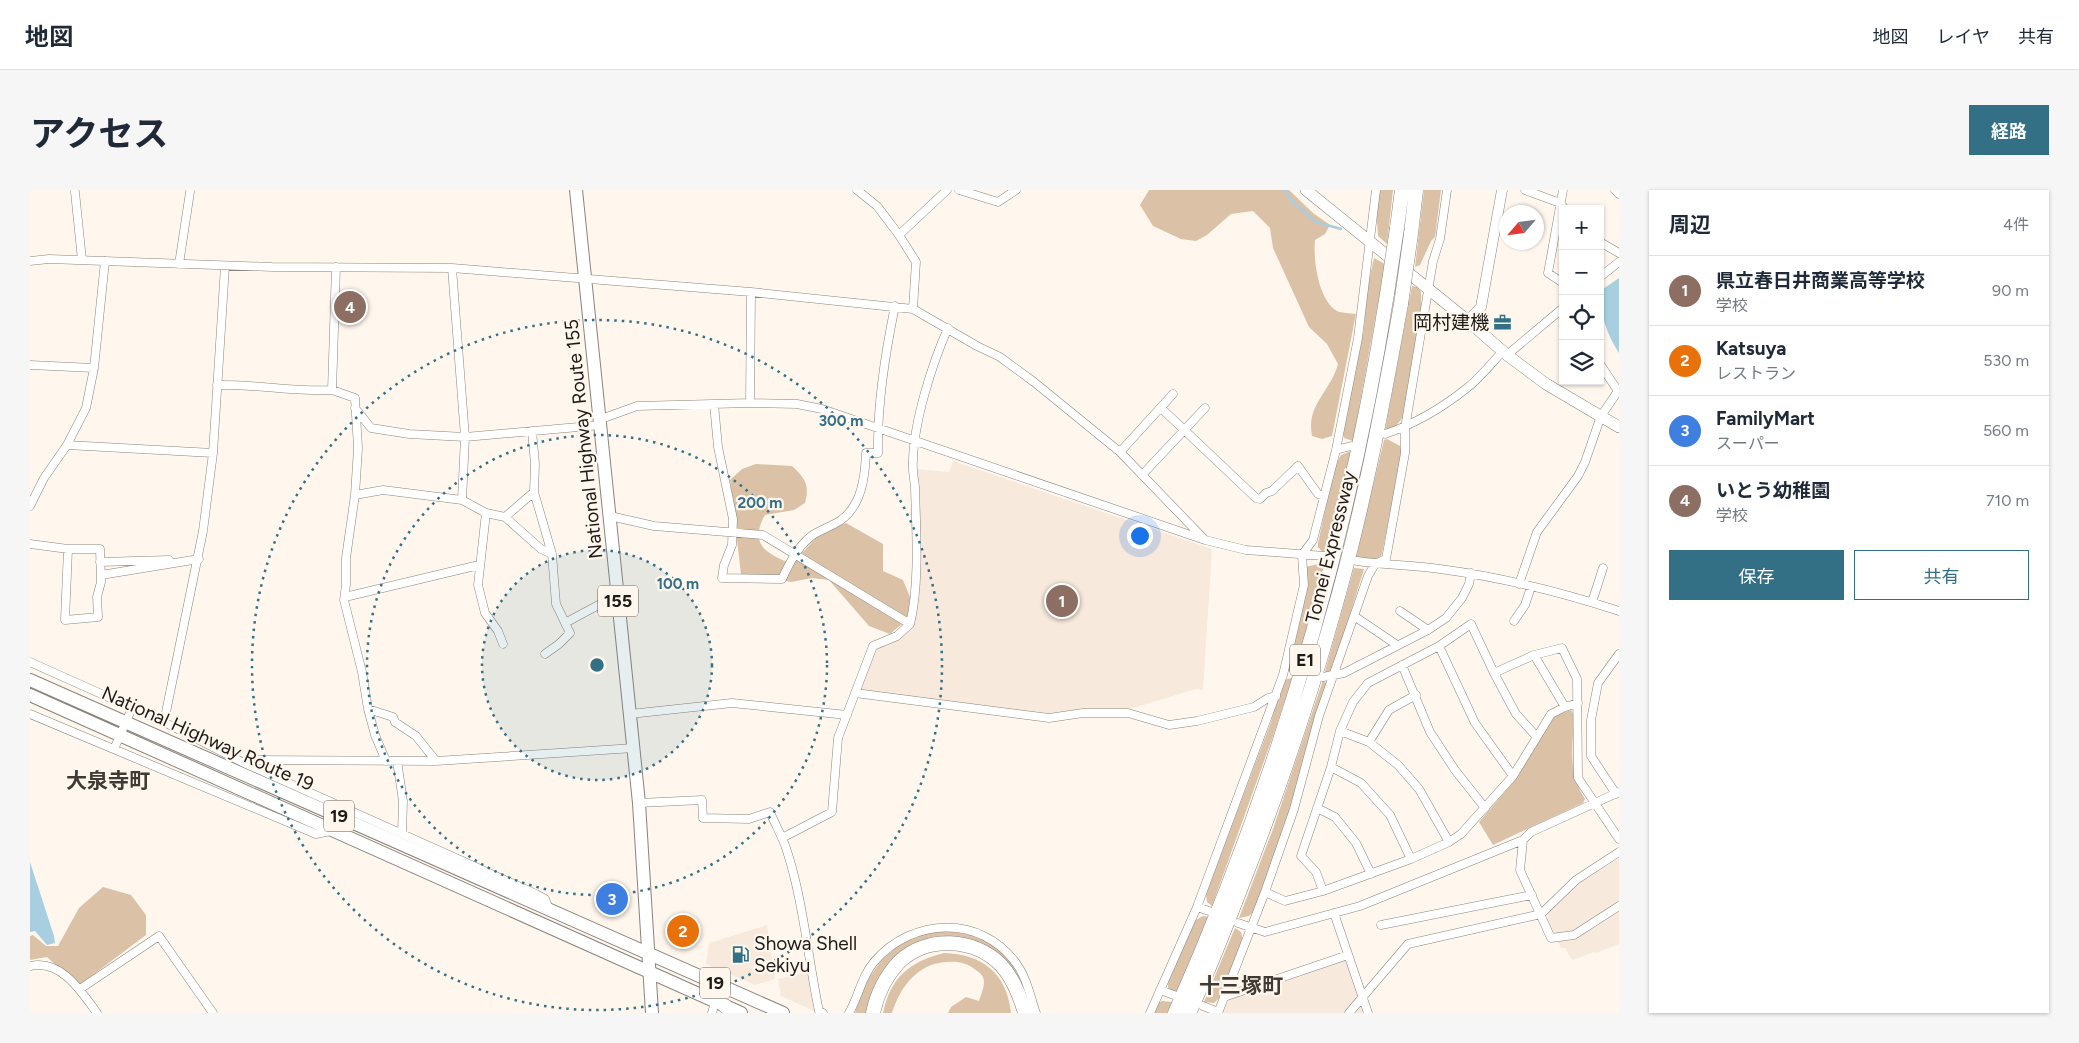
<!DOCTYPE html>
<html lang="ja">
<meta charset="utf-8">
<style>
:root{--surface:#fff;--page:#f6f6f7;--text:#1f2937;--muted:#747a83;--line:#e0e1e3;--accent:#337086}
body{margin:0;font-family:Figtree,"Noto Sans JP",sans-serif;background:var(--page);color:var(--text)}
.controls{position:absolute;right:15px;top:15px;display:grid;overflow:hidden;border-radius:0px;box-shadow:0 1px 4px #0004}
.controls button{width:45px;height:45px;display:grid;place-items:center;padding:0;border:0;border-bottom:1px solid var(--line);background:var(--surface);color:var(--text);font:25px sans-serif}
.compass{position:absolute;left:1469px;top:15px;width:45px;height:45px;border-radius:50%;background:var(--surface);box-shadow:0 1px 4px #0004;rotate:242deg}
.you{position:absolute;left:1109px;top:345px;width:18px;height:18px;margin:-12px;border:4px solid #fff;border-radius:50%;background:#1a73e8;box-shadow:0 0 0 8px #1a73e833}
.badge{display:grid;place-items:center;width:32px;height:32px;border-radius:50%;background:var(--accent);color:#fff;font-size:16px;font-weight:700}
.pin{position:absolute;translate:-50% -50%;border:2px solid #fff;box-shadow:0 1px 5px #0006}
.list{margin:0;padding:0;list-style:none}
h2{display:flex;justify-content:space-between;align-items:center;height:65px;margin:0;padding:0 20px;font-size:21px}
h2 small{font-size:16px;font-weight:400;color:var(--muted)}
.list li{display:grid;grid-template-columns:32px 1fr auto;gap:15px;align-items:center;box-sizing:border-box;height:70px;padding:0 20px;border-top:1px solid var(--line)}
.list b{display:block;font-size:19px;white-space:nowrap}
.list p{margin:0;font-size:16px;white-space:nowrap;color:var(--muted)}
.list em{font-size:16px;font-style:normal;color:var(--muted)}
.actions{display:flex;gap:10px;padding:15px 20px}
.actions a{flex:1;padding:11px 0;border:1px solid var(--accent);border-radius:0px;text-align:center;font-size:18px;color:var(--accent)}
.actions .main{background:var(--accent);color:#fff}
.icon{flex:none;width:28px;height:28px;fill:none;stroke:currentColor;stroke-width:2;stroke-linecap:round;stroke-linejoin:round}
.map{position:relative;flex:none;width:1589px;height:823px;overflow:hidden;border-radius:0px}
header{display:flex;align-items:center;gap:30px;box-sizing:border-box;height:70px;padding:0 25px;background:var(--surface);border-bottom:1px solid var(--line)}
header strong{font-size:24px}
nav{display:flex;gap:28px;margin-inline-start:auto;font-size:18px}
.intro{display:flex;align-items:center;justify-content:space-between;box-sizing:border-box;height:120px;padding:0 30px}
h1{margin:0;font-size:35px}
.button{padding:12px 22px;border-radius:0px;background:var(--accent);color:#fff;font-size:18px;font-weight:700}
main{display:flex;gap:30px;padding:0 30px}
aside{flex:1;background:var(--surface);border-radius:0px;box-shadow:0 1px 4px #0004}
.map>svg:first-child{display:block}
.built{fill:#f7e9db}
.green{fill:#dbc1a6}
.water{fill:#a7cfe0}
.lines{fill:none;stroke-linecap:round;stroke-linejoin:round}
.stream{stroke:#a7cfe0;stroke-width:2.5}
.minor-casing{stroke:#8b847d;stroke-width:9}
.tertiary-casing{stroke:#8b847d;stroke-width:11}
.secondary-casing{stroke:#8b847d;stroke-width:12}
.trunk-casing{stroke:#8b847d;stroke-width:14}
.motorway-casing{stroke:#8b847d;stroke-width:15}
.minor{stroke:#fff;stroke-width:8}
.tertiary{stroke:#fff;stroke-width:10}
.secondary{stroke:#fff;stroke-width:11}
.trunk{stroke:#fff;stroke-width:12}
.motorway{stroke:#fff;stroke-width:14}
.motorway-bridge-casing{stroke:#8b847d;stroke-width:15;stroke-linecap:butt}
.motorway-bridge{stroke:#fff;stroke-width:14}
.ring{fill:none;stroke:#337086;stroke-width:2.5;stroke-dasharray:2.5 5}
.labels{text-anchor:middle;stroke-width:4.5;stroke-linejoin:round;paint-order:stroke}
.shield{fill:#fff7ee;stroke:#615c58;stroke-width:1}
.shield-label{font-size:18px;font-weight:bold;fill:#1d1a17}
.poi-label{font-size:19px;fill:#1d1a17;stroke:#fff7ee;text-anchor:end}
.street-label{font-size:19px;fill:#1d1a17;stroke:#fff7ee}
.quarter-label{font-size:21px;font-weight:bold;fill:#403a34;stroke:#fff7ee}
.centre{fill:#337086;stroke:#fff7ee;stroke-width:2.5}
.ring-label{font-size:15px;text-anchor:middle;font-weight:bold;fill:#337086;stroke:#fff7ee;stroke-width:4.5;stroke-linejoin:round;paint-order:stroke}
</style>
<header>
<strong>地図</strong>
<nav><a>地図</a><a>レイヤ</a><a>共有</a></nav>
</header>
<div class="intro"><h1>アクセス</h1><a class="button">経路</a></div>
<main>
<div class="map">
<svg width="1589" height="823" viewBox="0 0 1589 823">
<rect width="100%" height="100%" fill="#fff7ee"/>
<!-- built -->
<path class="built" d="M923,271L1182,359L1173,500L1166,499L1100,519H1075L1019,524L829,501L844,459L883,431L886,279L919,282Z
M1589,668V754L1566,763L1564,762L1543,770L1541,769L1535,758H1531L1517,729L1518,724L1548,694Z
M737,735L745,789L725,795L676,774L679,753Z
M1314,770L1317,771L1335,823H1192L1199,810Z
M778,782L786,822L751,806L748,789Z"/>
<!-- green -->
<path class="green" d="M1119,0H1259L1283,23L1300,35L1295,44L1285,50C1283,69 1288,110 1307,121C1311,123 1321,123 1326,124L1302,246L1292,249L1282,246C1276,214 1300,203 1308,174L1297,154L1279,137L1243,58L1240,38L1223,21L1201,24L1177,45L1166,51L1151,49L1123,36L1110,15Z
M1348,0H1363L1357,54L1348,46L1346,17Z
M1394,0H1411L1405,47L1401,51L1390,75L1385,77Z
M1344,68L1355,74L1323,251L1314,248L1313,243L1334,139L1336,105Z
M1382,96L1387,97L1391,102V129L1374,226L1365,237L1355,241Z
M1357,249L1370,256L1372,263L1351,368L1347,371L1326,368L1354,250Z
M1321,261L1296,365H1295L1288,357V353L1305,276L1311,265Z
M726,274L762,276C775,288 780,295 775,313L764,320L735,325C720,352 733,362 757,372L774,361L788,345L816,333L853,354V381L873,390L880,407L882,426L860,444L839,436L799,390L782,388L761,392L711,384L700,290L712,279Z
M1289,374H1294L1264,484L1257,480L1275,377Z
M1324,378L1334,379L1302,482L1294,485Z
M1262,488L1243,546L1182,716L1177,712L1176,704L1241,532L1252,493L1257,489Z
M1293,490L1296,493V497L1259,629L1224,721L1219,726L1209,728L1243,639Z
M1541,520L1544,525C1543,558 1537,581 1555,609L1553,613L1463,655L1449,632L1486,589L1523,526Z
M73,697L101,705L116,725V745L48,796L17,767L0,770V746L3,745L16,756H28L49,718Z
M1173,726L1178,727L1146,804L1139,801L1137,791L1164,731Z
M1205,738L1211,742L1213,752L1192,805L1184,813L1174,812Z
M908,741C973,744 983,768 1004,823H999L997,814L947,755L877,763L840,823H825C839,777 860,751 908,741Z
M914,763C952,764 977,783 981,823H918L921,817L936,807L949,811C951,805 954,798 954,792C954,786 950,783 946,780C937,773 928,771 917,772C888,773 870,797 862,823H853C861,787 879,772 914,763Z
M1132,811L1142,812L1137,823H1122L1128,813Z"/>
<!-- water -->
<path class="water" d="M1589,88V163C1577,145 1570,124 1570,101Z
M0,672L24,746L25,753L17,755L5,741L0,742Z"/>
<g class="lines">
<!-- stream -->
<path class="stream" d="M1255,0L1262,11L1286,32L1311,39"/>
<defs>
<path id="minor" d="M827,0L847,16L869,45L886,72L883,119
M929,0L968,12L986,0
M1495,0L1530,13L1535,19
M1585,0L1589,4
M45,2L52,70
M869,45L917,0
M1570,52L1589,63
M0,71L19,69L242,77L422,78L721,102L883,119L947,156L970,167L1004,192L1090,262L1175,350
M149,74L160,2
M306,77L302,200L325,208L328,258L325,305L316,368V395L314,410L332,482L338,519L345,545L356,571
M422,78L435,247L432,310
M1570,87L1589,72
M1533,93L1518,83L1533,0
M1477,165L1533,118
M0,175L64,178
M187,195C226,194 263,202 302,200
M720,213L721,102
M684,214L688,257L703,329L702,355L694,375L692,388L752,389C759,374 767,358 780,347C789,340 801,337 811,330C832,315 835,286 836,263H848C847,214 855,164 865,116
M325,218L341,238L379,244L435,247L571,235
M1131,218L1226,308L1230,309L1236,303L1242,301L1268,276L1288,304L1294,306
M571,229L607,216L720,213L767,214L792,219L1175,350L1216,360L1294,366
M502,241L505,274L504,302L522,364L526,414L540,443L529,454L515,464
M1355,244C1385,234 1412,218 1437,198C1450,188 1461,174 1472,162
M37,255L183,263
M1306,260L1321,256
M1090,262L1143,204
M1112,285L1175,218
M325,305L353,300L432,310L456,323L475,327L504,302
M0,316L14,288L37,255L56,218L64,178L75,71
M456,323L448,395L455,423L468,441L473,454
M580,326L624,336L733,345L880,434
M475,327L511,359L522,364
M0,354L38,359H70L71,392L67,407L68,427L35,430L38,359
M1327,371C1354,375 1383,375 1410,379C1470,387 1531,402 1589,421
M70,372L139,370
M71,385L169,369
M1489,394L1507,342L1548,286L1555,272L1571,226L1588,201L1570,174
M315,407L449,375
M1562,412L1573,378
M1370,421L1398,440
M1324,426L1367,455
M1484,431L1495,415L1501,397
M535,433L587,405
M1409,456L1445,533L1483,586
M1504,465L1535,517
M0,472L134,532L214,573L506,704L515,709L519,719
M1372,475L1400,542L1425,580L1455,618
M1464,483L1504,465L1532,458L1547,489L1548,588L1589,649
M1293,487L1314,483L1398,440L1416,428L1432,408L1439,394L1441,383
M825,503L1019,528L1053,523H1098L1139,535L1167,531L1224,517L1238,508L1246,506
M338,519L363,527L365,532L386,546L406,571
M0,524L286,644L301,641
M600,524L702,513L817,525
M134,532L173,341L183,263L195,76
M1310,541L1339,552L1368,575L1389,599L1419,652
M1339,552L1359,520L1386,505
M84,559L102,518
M367,571L373,611L372,644
M214,573L219,570L406,571L604,558
M1301,577L1331,593L1360,625L1381,669
M1586,604L1561,566V530L1568,493L1589,464
M609,613L672,610L673,628L719,629L740,622C745,634 752,646 756,658C773,708 778,769 789,821L793,823
M1287,618L1305,627L1326,653L1341,684
M752,648L802,622L808,548L843,456L867,446L880,434C890,393 886,339 885,297C884,288 882,279 883,270C884,231 902,174 918,138
M1493,650L1490,680L1521,748L1544,745L1589,716
M1293,701L1286,682L1271,666L1301,577L1310,541L1323,512L1338,493L1409,456L1441,434L1464,483L1486,524L1506,546
M1235,702L1255,711L1293,701L1381,669L1419,652L1431,644L1483,586L1521,524L1535,517L1548,513
M1167,717L1179,721
M1304,723L1338,823
M1208,733L1235,742L1330,716L1493,650L1501,642L1589,602
M1351,735L1502,705
M0,776C31,769 51,801 67,823
M50,799L129,746L183,823
M1130,800L1144,805
M1194,807L1318,765
M1173,816L1188,822
M682,823L685,812
M819,823C829,806 831,787 844,772C882,727 951,725 986,773C997,788 1000,806 1006,823
M1120,823L1167,717L1253,485L1274,395L1272,365L1283,350L1306,260L1328,148L1346,0
M1188,823L1235,702L1264,619L1289,526L1338,386L1345,374L1356,369L1375,263V238L1403,71L1410,49L1417,0
M1319,823L1378,754L1511,724L1546,690L1589,662"/>
<path id="tertiary" d="M1438,131L1451,117L1472,0"/>
<path id="secondary" d="M1276,0L1438,131L1477,165L1516,194L1589,237"/>
<path id="trunk" d="M546,0L609,613L622,823
M0,490L753,823
M0,505L711,823"/>
<path id="motorway" d="M1367,38L1372,0
M1381,44L1386,0
M695,816L702,823
M843,823C847,804 856,786 869,772C897,745 945,748 971,775C983,788 990,806 995,823
M1145,823C1247,594 1318,351 1357,104
M1159,823C1178,783 1194,741 1210,700C1245,611 1276,521 1302,428C1332,325 1352,220 1371,114"/>
</defs>
<!-- minor casing -->
<use href="#minor" class="minor-casing"/>
<!-- tertiary casing -->
<use href="#tertiary" class="tertiary-casing"/>
<!-- secondary casing -->
<use href="#secondary" class="secondary-casing"/>
<!-- trunk casing -->
<use href="#trunk" class="trunk-casing"/>
<!-- motorway casing -->
<use href="#motorway" class="motorway-casing"/>
<!-- minor -->
<use href="#minor" class="minor"/>
<!-- tertiary -->
<use href="#tertiary" class="tertiary"/>
<!-- secondary -->
<use href="#secondary" class="secondary"/>
<!-- trunk -->
<use href="#trunk" class="trunk"/>
<!-- motorway -->
<use href="#motorway" class="motorway"/>
<defs>
<path id="motorway-bridge" d="M1357,104L1367,38
M1371,114L1381,44"/>
</defs>
<!-- motorway-bridge casing -->
<use href="#motorway-bridge" class="motorway-bridge-casing"/>
<!-- motorway-bridge -->
<use href="#motorway-bridge" class="motorway-bridge"/>
</g>
<!-- distance rings -->
<circle cx="567" cy="475" r="115" fill="#337086" fill-opacity=".12"/>
<g class="ring">
<circle cx="567" cy="475" r="115"/>
<circle cx="567" cy="475" r="230"/>
<circle cx="567" cy="475" r="345"/>
</g>
<!-- icons -->
<defs>
<symbol id="office-bare" viewBox="-9 -9 18 18"><path d="M-6-3h4V-5.5h4V-3h4V5H-6ZM-1-4.5V-3h2v-1.5ZM-6 0V1H6V0Z" fill="#337086" stroke="#fff7ee" stroke-width="2.5" paint-order="stroke"/></symbol>
<symbol id="fuel-bare" viewBox="-9 -9 18 18"><path d="M-5.5-6h7V0h2V4h1.3V-2.5L3-4.5l.8-.8L6-3V5H2.5V1h-1V6h-7ZM-4.2-4.7v3.2H.2V-4.7Z" fill="#337086" stroke="#fff7ee" stroke-width="2.5" paint-order="stroke"/></symbol>
</defs>
<g fill-rule="evenodd">
<use href="#office-bare" x="1460" y="120" width="25" height="25"/>
<use href="#fuel-bare" x="698" y="752" width="25" height="25"/>
</g>
<g class="labels">
<!-- shield labels -->
<g class="shield">
<rect x="568" y="395.5" width="40" height="31" rx="4"/>
<rect x="1260" y="454.5" width="30" height="31" rx="4"/>
<rect x="294" y="610.5" width="30" height="31" rx="4"/>
<rect x="670" y="777.5" width="30" height="31" rx="4"/>
</g>
<g class="shield-label">
<text x="588" y="417">155</text>
<text x="1275" y="476">E1</text>
<text x="309" y="632">19</text>
<text x="685" y="799">19</text>
</g>
<!-- poi labels -->
<g class="poi-label">
<text x="1459" y="139">岡村建機</text>
<text x="724" y="760" text-anchor="start">Showa Shell<tspan x="724" dy="22">Sekiyu</tspan></text>
</g>
<!-- street labels -->
<g class="street-label">
<text transform="translate(553 249) rotate(-96)" y="7">National Highway Route 155</text>
<text transform="translate(1300 357) rotate(-76)" y="7">Tomei Expressway</text>
<text transform="translate(178 548) rotate(24)" y="7">National Highway Route 19</text>
</g>
<!-- quarter labels -->
<g class="quarter-label">
<text x="78" y="598">大泉寺町</text>
<text x="1211" y="803">十三塚町</text>
</g>
</g>
<circle cx="567" cy="475" r="8" class="centre"/>
<g class="ring-label">
<text x="811" y="236">300 m</text>
<text x="730" y="318">200 m</text>
<text x="648" y="399">100 m</text>
</g>
</svg>
<div class="controls">
<button>+</button>
<button>−</button>
<button><svg class="icon" aria-label="locate" viewBox="0 0 24 24"><circle cx="12" cy="12" r="6"/><path d="M12 2v4M12 18v4M2 12h4M18 12h4"/></svg></button>
<button><svg class="icon" aria-label="layers" viewBox="0 0 24 24"><path d="M12 4l9 5-9 5-9-5zM3 14l9 5 9-5"/></svg></button>
</div>
<svg class="compass" viewBox="-18 -18 36 36"><path d="M0-13l5 13h-10z" fill="#e53935"/><path d="M0 13l5-13h-10z" fill="#747a83"/></svg>
<div class="you"></div>
<div class="pin badge" style="left:1032px;top:411px;background:#8d6e63">1</div>
<div class="pin badge" style="left:653px;top:741px;background:#e8710a">2</div>
<div class="pin badge" style="left:582px;top:709px;background:#3f7fe0">3</div>
<div class="pin badge" style="left:320px;top:117px;background:#8d6e63">4</div>
</div>
<aside>
<h2>周辺<small>4件</small></h2>
<ul class="list">
<li><span class="badge" style="background:#8d6e63">1</span><div><b>県立春日井商業高等学校</b><p>学校</p></div><em>90 m</em></li>
<li><span class="badge" style="background:#e8710a">2</span><div><b>Katsuya</b><p>レストラン</p></div><em>530 m</em></li>
<li><span class="badge" style="background:#3f7fe0">3</span><div><b>FamilyMart</b><p>スーパー</p></div><em>560 m</em></li>
<li><span class="badge" style="background:#8d6e63">4</span><div><b>いとう幼稚園</b><p>学校</p></div><em>710 m</em></li>
</ul>
<div class="actions"><a class="main">保存</a><a>共有</a></div>
</aside>
</main>
